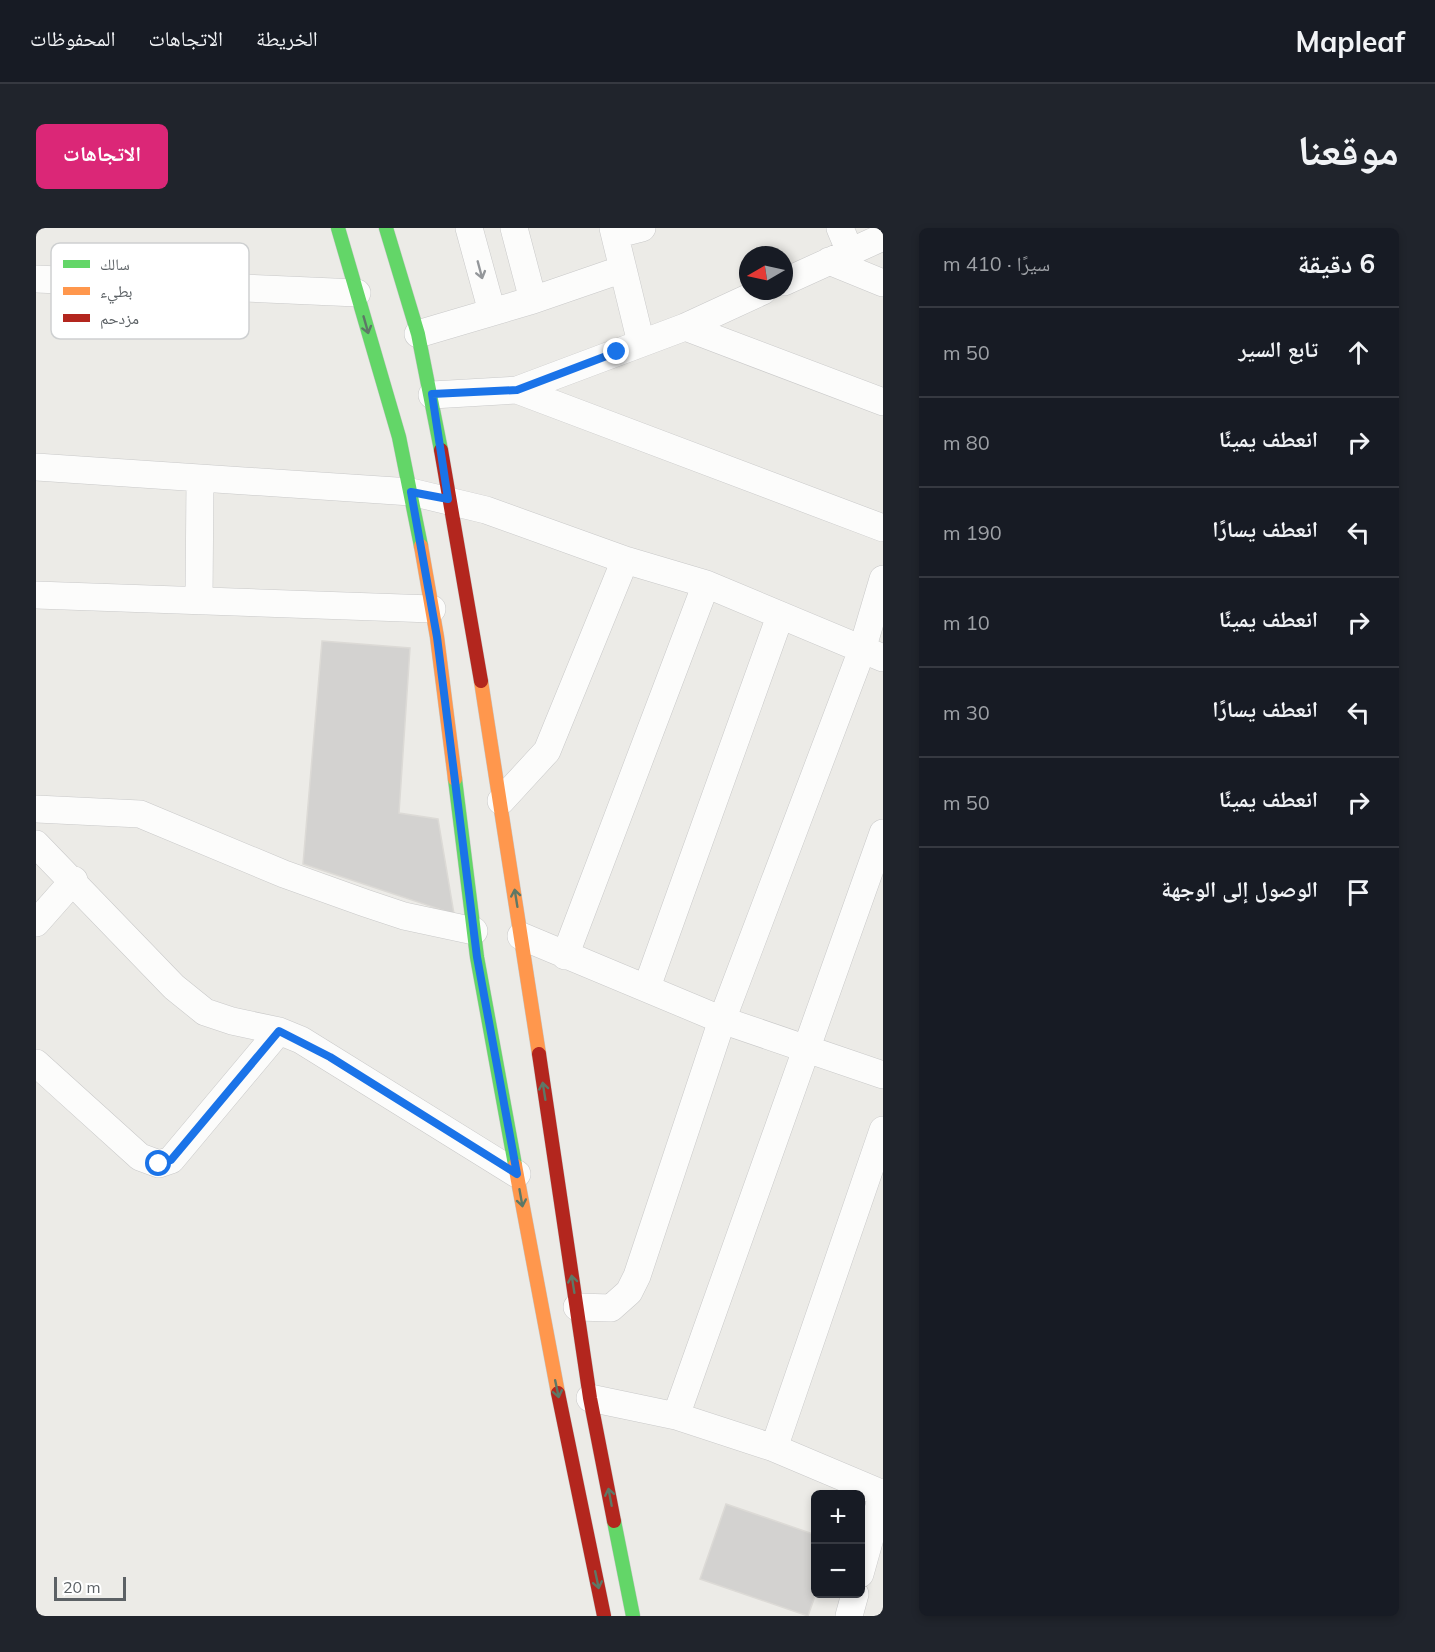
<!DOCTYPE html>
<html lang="ar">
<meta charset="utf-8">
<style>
:root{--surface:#171b24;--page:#20242c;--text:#f1f3f6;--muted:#9ea1a6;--line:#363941;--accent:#db2777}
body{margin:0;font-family:Mulish,"Noto Naskh Arabic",sans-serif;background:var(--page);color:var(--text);direction:rtl}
.controls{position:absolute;right:18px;bottom:18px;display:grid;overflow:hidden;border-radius:9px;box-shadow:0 3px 9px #0003}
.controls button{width:54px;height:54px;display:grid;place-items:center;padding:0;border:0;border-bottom:2px solid var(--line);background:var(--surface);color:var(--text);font:30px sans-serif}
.compass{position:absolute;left:703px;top:18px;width:54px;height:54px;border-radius:50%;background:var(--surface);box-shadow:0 3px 9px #0003;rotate:261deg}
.scale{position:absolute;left:18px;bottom:15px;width:72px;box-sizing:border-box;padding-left:6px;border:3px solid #5c6165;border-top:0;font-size:16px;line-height:21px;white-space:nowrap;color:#5c6165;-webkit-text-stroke:4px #fff;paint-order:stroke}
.stop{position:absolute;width:18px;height:18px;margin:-14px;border:4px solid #1a73e8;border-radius:50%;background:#fff}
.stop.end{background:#1a73e8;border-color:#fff;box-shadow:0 2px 6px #0008}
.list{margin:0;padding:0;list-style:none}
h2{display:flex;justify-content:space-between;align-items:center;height:78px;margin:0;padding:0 24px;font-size:26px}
h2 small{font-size:20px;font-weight:400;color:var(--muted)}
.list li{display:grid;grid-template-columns:39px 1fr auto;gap:18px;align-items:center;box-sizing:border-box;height:90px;padding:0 24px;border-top:2px solid var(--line)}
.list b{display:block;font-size:22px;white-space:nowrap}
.list em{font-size:20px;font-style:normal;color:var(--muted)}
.icon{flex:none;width:33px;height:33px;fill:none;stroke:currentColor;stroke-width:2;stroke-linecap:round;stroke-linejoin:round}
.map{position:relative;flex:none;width:847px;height:1388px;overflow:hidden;direction:ltr;border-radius:9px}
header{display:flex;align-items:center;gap:36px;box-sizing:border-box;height:84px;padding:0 30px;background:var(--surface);border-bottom:2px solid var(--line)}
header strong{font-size:28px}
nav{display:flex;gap:33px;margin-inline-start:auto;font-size:21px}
.intro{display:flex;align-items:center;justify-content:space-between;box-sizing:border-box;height:144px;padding:0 36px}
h1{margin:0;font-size:42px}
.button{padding:15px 27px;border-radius:9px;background:var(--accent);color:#fff;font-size:21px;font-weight:700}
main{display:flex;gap:36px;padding:0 36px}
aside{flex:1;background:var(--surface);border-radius:9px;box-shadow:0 3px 9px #0003}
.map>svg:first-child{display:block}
.building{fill:#d3d2d0;stroke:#dcdad6;stroke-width:1.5}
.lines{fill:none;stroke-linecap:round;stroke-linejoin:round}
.street-casing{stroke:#c9c9c9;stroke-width:28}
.fast-casing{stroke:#c7c8c7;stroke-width:15}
.slow-casing{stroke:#c7c8c7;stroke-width:15}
.jam-casing{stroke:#c7c8c7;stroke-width:15}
.street{stroke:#fcfcfb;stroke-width:27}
.fast{stroke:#63d668;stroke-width:14}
.slow{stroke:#ff974d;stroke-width:14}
.jam{stroke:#b3261e;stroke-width:14}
.oneway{stroke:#94979a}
.oneway2{stroke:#5d7866}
.route{stroke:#1a73e8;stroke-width:8}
.key{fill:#fff;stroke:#ced0d1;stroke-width:1.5}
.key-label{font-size:16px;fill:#5c6165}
</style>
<header>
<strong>Mapleaf</strong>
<nav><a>الخريطة</a><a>الاتجاهات</a><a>المحفوظات</a></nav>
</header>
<div class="intro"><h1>موقعنا</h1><a class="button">الاتجاهات</a></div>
<main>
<aside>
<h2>6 دقيقة<small>سيرًا · 410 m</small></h2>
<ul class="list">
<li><svg class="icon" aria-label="ahead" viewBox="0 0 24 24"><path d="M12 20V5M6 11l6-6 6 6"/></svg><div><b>تابع السير</b></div><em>50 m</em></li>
<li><svg class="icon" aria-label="right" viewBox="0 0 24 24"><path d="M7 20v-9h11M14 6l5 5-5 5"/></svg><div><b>انعطف يمينًا</b></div><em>80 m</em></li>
<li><svg class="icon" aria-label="left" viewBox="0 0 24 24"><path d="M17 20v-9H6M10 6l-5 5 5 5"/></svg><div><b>انعطف يسارًا</b></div><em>190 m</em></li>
<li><svg class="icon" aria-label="right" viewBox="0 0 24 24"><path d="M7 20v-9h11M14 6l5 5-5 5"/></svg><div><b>انعطف يمينًا</b></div><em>10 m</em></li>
<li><svg class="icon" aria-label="left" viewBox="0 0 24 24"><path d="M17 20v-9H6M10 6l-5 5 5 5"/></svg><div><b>انعطف يسارًا</b></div><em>30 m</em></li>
<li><svg class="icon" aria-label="right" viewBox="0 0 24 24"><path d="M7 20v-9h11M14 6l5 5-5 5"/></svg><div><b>انعطف يمينًا</b></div><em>50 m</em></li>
<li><svg class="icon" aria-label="arrive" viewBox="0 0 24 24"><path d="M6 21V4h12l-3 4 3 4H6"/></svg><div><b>الوصول إلى الوجهة</b></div></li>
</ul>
</aside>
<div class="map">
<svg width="847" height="1388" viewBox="0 0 847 1388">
<rect width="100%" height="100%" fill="#ecebe7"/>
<!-- building -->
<path class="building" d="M286,413L374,420L363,585L402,591L418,686L267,636Z
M690,1276L780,1307V1365L772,1388L664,1351Z"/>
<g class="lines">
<defs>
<path id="street" d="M433,0L456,84
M478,0L497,72
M804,0L814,24
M579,7L606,0
M793,33L847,55
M587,41L605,115
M0,51L321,65
M748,54L847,9
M649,99L847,174
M382,106L497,72L587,41L577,0
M481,162L847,300
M396,167L481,162L649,99L727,63
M0,239L375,264L450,282L589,332L670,356L847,430
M0,367L396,381
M163,372L164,251
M465,573L511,523L589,332
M0,581L104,586L248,646L329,675L368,688L438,703
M0,616L138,759L169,784L196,793L243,803L265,812L481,946
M0,695L38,652
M485,708L686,792L847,847
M529,728L670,356
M611,759L744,388
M0,835L104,929L123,936L135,932L243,803
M541,1079L575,1080L593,1064L601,1048L686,792L826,422L847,351
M554,1170L640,1188L738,1220L847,1266
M640,1188L847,605
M738,1220L847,902
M824,1346L847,1264
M813,1388L819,1366"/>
<path id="fast" d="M302,0L363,209L385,318
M350,0L382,106L405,222
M419,551L441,729L479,937
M578,1293L597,1388"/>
<path id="slow" d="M385,318L401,409L419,551
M445,453L503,826
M479,937L522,1165"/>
<path id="jam" d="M405,222L445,453
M503,826L554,1170L578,1293
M522,1165L568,1388"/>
</defs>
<!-- street casing -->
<use href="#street" class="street-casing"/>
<!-- fast casing -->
<use href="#fast" class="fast-casing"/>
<!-- slow casing -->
<use href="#slow" class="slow-casing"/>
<!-- jam casing -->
<use href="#jam" class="jam-casing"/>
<!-- street -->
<use href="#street" class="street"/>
<!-- fast -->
<use href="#fast" class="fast"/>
<!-- slow -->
<use href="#slow" class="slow"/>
<!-- jam -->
<use href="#jam" class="jam"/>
</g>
<!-- one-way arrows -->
<defs><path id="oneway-shaft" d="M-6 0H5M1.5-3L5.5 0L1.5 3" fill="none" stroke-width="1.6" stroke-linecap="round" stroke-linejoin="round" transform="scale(1.5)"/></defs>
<use class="oneway" href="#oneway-shaft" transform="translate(444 42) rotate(75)"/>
<g class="oneway2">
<use href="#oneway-shaft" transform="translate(330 97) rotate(74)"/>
<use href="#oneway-shaft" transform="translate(480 670) rotate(-99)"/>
<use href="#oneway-shaft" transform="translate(508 863) rotate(-99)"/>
<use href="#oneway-shaft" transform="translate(485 970) rotate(80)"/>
<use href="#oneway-shaft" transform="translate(537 1056) rotate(-99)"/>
<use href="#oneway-shaft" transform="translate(521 1161) rotate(78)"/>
<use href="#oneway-shaft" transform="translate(574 1269) rotate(-101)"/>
<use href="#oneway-shaft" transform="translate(561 1352) rotate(78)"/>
</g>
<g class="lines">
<!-- route -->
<path class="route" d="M123,936L135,932L243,803L294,829L481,946L441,729L401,409L375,264L412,271L396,166L481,162L581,124"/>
</g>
<!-- legend -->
<rect x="15" y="15" width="198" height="96" rx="9" class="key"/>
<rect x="27" y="32" width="27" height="8" fill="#63d668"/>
<rect x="27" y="59" width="27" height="8" fill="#ff974d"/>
<rect x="27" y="86" width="27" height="8" fill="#b3261e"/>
<g class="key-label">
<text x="64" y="42">سالك</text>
<text x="64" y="69">بطيء</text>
<text x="64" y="96">مزدحم</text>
</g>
</svg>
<div class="controls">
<button>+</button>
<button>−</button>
</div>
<svg class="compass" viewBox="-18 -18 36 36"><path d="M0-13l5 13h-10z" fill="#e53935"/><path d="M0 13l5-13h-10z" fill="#9ea1a6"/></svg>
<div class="scale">20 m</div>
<div class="stop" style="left:123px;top:936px"></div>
<div class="stop end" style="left:581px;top:124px"></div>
</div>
</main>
